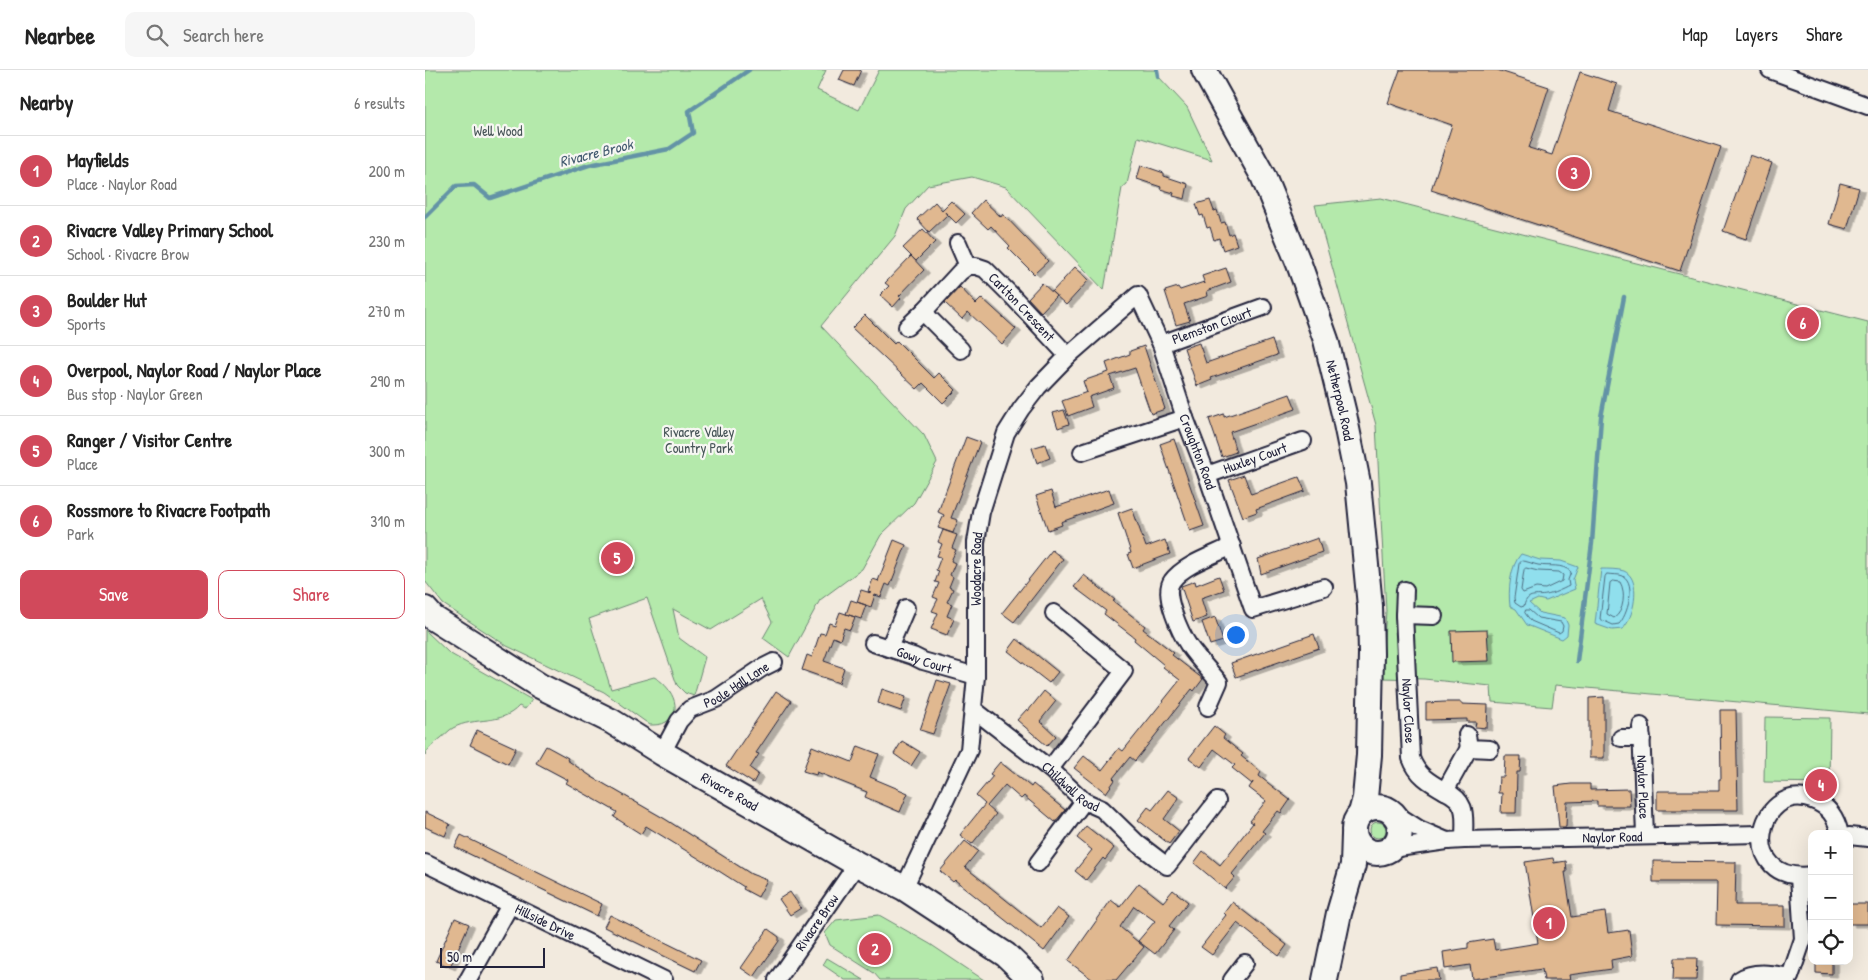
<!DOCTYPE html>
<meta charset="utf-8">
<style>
:root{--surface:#fff;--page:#f6f6f6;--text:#222;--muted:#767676;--line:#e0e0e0;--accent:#d1495b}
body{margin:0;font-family:"Patrick Hand",sans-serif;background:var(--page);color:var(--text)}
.controls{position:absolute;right:15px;bottom:15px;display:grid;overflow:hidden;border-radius:10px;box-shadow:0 5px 20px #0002}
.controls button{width:45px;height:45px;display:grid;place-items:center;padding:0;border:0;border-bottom:1px solid var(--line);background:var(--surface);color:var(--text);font:25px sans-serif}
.scale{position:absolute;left:15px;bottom:12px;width:105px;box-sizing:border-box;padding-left:5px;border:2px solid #22223b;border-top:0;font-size:14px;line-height:18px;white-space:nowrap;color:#22223b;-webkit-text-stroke:4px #f6f6f2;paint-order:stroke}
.you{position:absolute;left:810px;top:564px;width:18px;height:18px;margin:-12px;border:4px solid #fff;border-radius:50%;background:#1a73e8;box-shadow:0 0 0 8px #1a73e833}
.badge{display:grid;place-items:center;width:32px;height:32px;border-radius:50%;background:var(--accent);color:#fff;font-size:16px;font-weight:700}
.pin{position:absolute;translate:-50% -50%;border:2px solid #fff;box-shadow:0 1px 5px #0006}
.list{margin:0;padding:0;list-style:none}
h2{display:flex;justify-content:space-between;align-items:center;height:65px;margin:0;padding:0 20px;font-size:21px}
h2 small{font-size:16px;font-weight:400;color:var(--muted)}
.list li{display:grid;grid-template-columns:32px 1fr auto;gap:15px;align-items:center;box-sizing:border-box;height:70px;padding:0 20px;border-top:1px solid var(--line)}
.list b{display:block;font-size:19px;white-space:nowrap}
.list p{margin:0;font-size:16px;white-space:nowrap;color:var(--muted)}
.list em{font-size:16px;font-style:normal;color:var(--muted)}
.actions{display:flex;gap:10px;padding:15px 20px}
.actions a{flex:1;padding:11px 0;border:1px solid var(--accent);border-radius:10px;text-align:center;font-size:18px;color:var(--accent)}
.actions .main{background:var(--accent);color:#fff}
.icon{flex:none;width:28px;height:28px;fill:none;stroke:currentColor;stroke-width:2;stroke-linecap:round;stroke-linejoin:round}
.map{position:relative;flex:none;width:1443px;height:910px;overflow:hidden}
header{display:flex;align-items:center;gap:30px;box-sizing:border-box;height:70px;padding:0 25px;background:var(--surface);border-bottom:1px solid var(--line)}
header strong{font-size:24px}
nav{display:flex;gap:28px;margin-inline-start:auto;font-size:18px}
.search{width:350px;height:45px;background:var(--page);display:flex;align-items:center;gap:12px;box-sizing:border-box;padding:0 18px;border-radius:10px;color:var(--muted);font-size:19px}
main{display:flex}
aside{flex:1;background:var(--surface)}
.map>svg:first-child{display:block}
.green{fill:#b4e9ab;stroke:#6b8673}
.water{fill:#90dfed;stroke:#6493a6}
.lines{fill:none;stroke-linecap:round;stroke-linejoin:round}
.shore{stroke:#4e6e82;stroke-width:1}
.stream{stroke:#6493a6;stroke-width:4.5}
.building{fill:#e0b890;stroke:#22223b;filter:url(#shadow)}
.street-casing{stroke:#22223b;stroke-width:20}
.secondary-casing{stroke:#22223b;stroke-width:28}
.street{stroke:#f6f6f2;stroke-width:16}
.secondary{stroke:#f6f6f2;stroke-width:24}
.labels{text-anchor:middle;stroke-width:4.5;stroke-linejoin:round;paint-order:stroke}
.park-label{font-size:14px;fill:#465457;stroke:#f6f6f2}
.street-label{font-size:14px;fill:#22223b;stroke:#f6f6f2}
.water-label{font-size:15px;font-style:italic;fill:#435b70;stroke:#f6f6f2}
</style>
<header>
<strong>Nearbee</strong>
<div class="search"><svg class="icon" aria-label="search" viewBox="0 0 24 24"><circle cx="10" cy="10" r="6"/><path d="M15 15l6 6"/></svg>Search here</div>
<nav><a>Map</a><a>Layers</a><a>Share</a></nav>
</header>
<main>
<aside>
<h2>Nearby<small>6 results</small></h2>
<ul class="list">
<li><span class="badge">1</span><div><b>Mayfields</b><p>Place · Naylor Road</p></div><em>200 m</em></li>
<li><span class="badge">2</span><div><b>Rivacre Valley Primary School</b><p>School · Rivacre Brow</p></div><em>230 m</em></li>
<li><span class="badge">3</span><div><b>Boulder Hut</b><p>Sports</p></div><em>270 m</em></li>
<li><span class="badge">4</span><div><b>Overpool, Naylor Road / Naylor Place</b><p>Bus stop · Naylor Green</p></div><em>290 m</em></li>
<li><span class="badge">5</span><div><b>Ranger / Visitor Centre</b><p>Place</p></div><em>300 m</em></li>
<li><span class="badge">6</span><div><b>Rossmore to Rivacre Footpath</b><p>Park</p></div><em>310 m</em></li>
</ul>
<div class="actions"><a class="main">Save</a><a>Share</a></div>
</aside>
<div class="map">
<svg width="1443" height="910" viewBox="0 0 1443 910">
<defs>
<filter id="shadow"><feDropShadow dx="5.5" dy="3" stdDeviation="0" flood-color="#0004"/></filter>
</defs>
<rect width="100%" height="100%" fill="#f2eade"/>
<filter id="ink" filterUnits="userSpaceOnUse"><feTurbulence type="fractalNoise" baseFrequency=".02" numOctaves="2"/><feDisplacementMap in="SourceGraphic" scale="10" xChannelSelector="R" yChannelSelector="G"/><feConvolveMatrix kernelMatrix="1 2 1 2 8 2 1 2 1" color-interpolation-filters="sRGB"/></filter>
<g filter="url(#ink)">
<!-- green -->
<path class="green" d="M0,0H401L392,20L434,40L454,0H732L733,6L762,37L787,90L713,67L702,114L697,118L679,220L581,117L547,107L503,115L481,139L470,166L396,256L499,365L512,392L489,433L456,465L437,499L395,530L364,587L338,568L347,552L336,529L286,560L248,539L254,568L280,587L269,626L260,623L252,615L222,528L164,549L186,619L229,607C244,614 261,640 241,652C237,655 230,655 225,655L179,622L82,576L18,534L0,511Z
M956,128L1443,252V644L1130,615L1127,637L1067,632L1066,616L999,609L956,608L961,541L951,355L890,135Z
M0,560L24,583L107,630L100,639L94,636C76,656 50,646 28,658C24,660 20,665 16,668C10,673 4,677 0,685Z
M1340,647L1405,648L1404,713L1339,712Z
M945 760a8 8 0 1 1 16 0a8 8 0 1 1-16 0Z
M454,845L505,874L559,910H455L449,903L405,875L400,863L411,850Z
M402,888L439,910H420L398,895Z"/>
<!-- water -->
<path class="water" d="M1096,484L1115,490L1136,491L1153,497L1148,510L1150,519L1121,531L1113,529L1104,533L1115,543L1140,548L1143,555L1142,565L1137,569L1102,555L1091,539L1085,536C1083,521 1085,496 1096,484Z
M1176,499C1183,499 1193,499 1199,501C1215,508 1210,537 1204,549C1203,553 1200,556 1198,559L1187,560L1170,554Z"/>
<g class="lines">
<!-- shore -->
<path class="shore" d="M1097,491C1102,491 1108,494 1113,495C1125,497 1137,493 1146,502L1143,510L1144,516C1138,519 1128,524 1121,525C1112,527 1102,522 1099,536L1096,537L1090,533L1089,528L1094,494Z
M1101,498L1113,501L1134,502L1138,505L1137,511L1120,519L1111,518L1098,523L1096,520L1099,500Z
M1182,504C1187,505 1194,504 1198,506C1212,514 1202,546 1194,554L1188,555L1175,549L1180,507Z
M1188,511L1195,512C1201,522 1199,542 1189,548L1182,544L1185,513Z
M1101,540H1104L1113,548L1136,552L1138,556L1137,561L1134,563L1106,551L1100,543Z"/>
<!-- stream -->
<path class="stream" d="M732,0L733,6
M0,147L31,116L49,115L65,128L164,95L244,79L268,63L264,41L324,0
M1152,591L1167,473L1176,347L1199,227"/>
</g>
<!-- building -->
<path class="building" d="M419,0H436L429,16L414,10Z
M975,0H1072L1124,17L1104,78L1127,85L1155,2L1192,14L1184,41L1296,77L1255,201L1006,120L1027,55L963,33Z
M1325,85L1347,93L1321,169L1298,161Z
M716,95L739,103V106L763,114L760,129L748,126L749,123L735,119L736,117L712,109Z
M1415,113L1434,118L1422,159L1404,154Z
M558,130L576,147L578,144L623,191L609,204L583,178L585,176L566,156L563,159L546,143Z
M785,130L789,141L792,140L796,153L800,152L804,165L808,163L812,175L798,180L794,168L789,170L785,157L782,158L778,145L775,146L771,134Z
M526,131L540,144L531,153L520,142L522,145L504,162L492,149L510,132L517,140Z
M498,159L510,172L491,191L478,178Z
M486,186L499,200L474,226L476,228L468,237L455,225L464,216L460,213Z
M650,197L664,210L641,235L627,222Z
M801,198L806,212L782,221L783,226L759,234L765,251L751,255L740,221L753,217L755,220L779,212L780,214L777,206Z
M617,213L631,226L616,242L603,228Z
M535,217L551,234L557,228L591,259L577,274L543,242L537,249L520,233Z
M440,245L469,274L472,271L509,308L514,303L531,320L518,333L498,313L492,319L427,258Z
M847,270L852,285L786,308L787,310L772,316L759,278L774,273L781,293Z
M719,276L740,339L726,344L710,298L685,306L689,318L664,327L667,337L643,346L637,331L662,322V323L658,311L684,302L681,293L705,284V281Z
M865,324L871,339L805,362L811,382L797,387L784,349L799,344V347Z
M639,340L644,354L633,358L628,343Z
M541,367L555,372L526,448L533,450L528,463L513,458L519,445L513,442Z
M749,369L779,456L765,461L735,374Z
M620,374L625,388L612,393L607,378Z
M819,405L826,424L874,407L880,421L831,439L832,442L818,447L804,410Z
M684,419L689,433L636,452L637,455L623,460L611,426L626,421L631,437Z
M707,438L721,477L740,470L745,484L708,498L703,484L706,483L693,443Z
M518,460L532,465L527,478L531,480L526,491L530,493L525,505L528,507L524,517L528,519L522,532L527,534L522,546L529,549L522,565L506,559L513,543L507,541L513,529L508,527L514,513L510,512L514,501L511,500L516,487L512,486L517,474L513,472Z
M893,468L897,482L836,504L833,489Z
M469,470L481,475L465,516L461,514L456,527L450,525L446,537L432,532L436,520L446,523L443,522L448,509L454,511H453Z
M200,477L204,496L184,499L181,480Z
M627,480L638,489L589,552L577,543Z
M659,505L690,530L688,531L720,556L718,559L749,583L747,585L778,609L769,621L767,619L710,691L705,687L688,708L690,710L681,723L649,698L659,686L677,700L694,678L698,681L755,610L738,597L739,595L709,570L710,568L679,544L681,541L649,517Z
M794,506L799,520L776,528L782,547L768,552L756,516L770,511L771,515Z
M426,530L441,535L436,549L421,544Z
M415,542L430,547L425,560L419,558L415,570L408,567L399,591L419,598L414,613L377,600L382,585L387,587L395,563L400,564L404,553L410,555Z
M790,547L798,571L785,575L777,552Z
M1062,560L1064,591L1027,592L1026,561Z
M889,564L894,578L811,607L806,593Z
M592,569L633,602L624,613L583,581Z
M512,610L526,614L508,664L495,660Z
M457,619L481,627L476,641L453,633Z
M351,621L366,631L331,683L334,684L325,698L333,704L328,713L301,696Z
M619,621L631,631L615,651L631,666L622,676L592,650L602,639L603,641Z
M1179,627V688H1164V628Z
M1020,632H1036V634L1063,635L1062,658L1050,657L1051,652H1042V649L1001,650V633Z
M1295,640H1311L1313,740H1232V721H1294V709H1296Z
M789,656L800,665L798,668L818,684L816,686L836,702L834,706L865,730L856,743L853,741L837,761L840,763L807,804L810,807L800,819L769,793L778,781L795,795L828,753L825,751L841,731L824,718L828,712L827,714L807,698L810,695L789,679L776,697L764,688Z
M52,660L91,678L83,694L45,675Z
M477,671L495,682L486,696L469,684Z
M121,676L143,688L142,690L167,707L240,749L326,804L342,810L333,827L318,819L319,817L286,796L221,756L216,764L189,747L192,742L141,713L143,710L111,693Z
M387,676L427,692L433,676L454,684L445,707L483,723L475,742L440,727L442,722L392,702L391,705L378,701Z
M1080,686H1096L1095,702H1092L1091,743H1076L1077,723H1073L1074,707H1079Z
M575,692L606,717L608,714L640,740L630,752L599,726L596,729L580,715L562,736L571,744L547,774L535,765L560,734L551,726L568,706L565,704Z
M1146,714H1165V720L1204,719L1205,736H1172V731L1142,732L1141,757H1134L1130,716Z
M743,720L754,728L739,749L754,761L744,774L713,750L723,737L727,740Z
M0,742L25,754L20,766L0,757Z
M661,756L689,778L680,790L678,788L661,810L650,801L667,780L652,768Z
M36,765L177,834L172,846L30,777Z
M540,771L553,781L540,797L616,858L632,838L644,847L619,881L530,810L528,812L515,801Z
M1128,788L1129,793L1141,791L1142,802H1140L1147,847L1180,842L1183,863L1204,860L1207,886L1186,890L1187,899L1144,905L1145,910H1119L1117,899L1047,909L1045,895L1020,899L1018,882L1043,878V873L1068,869L1070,880L1113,873L1100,792Z
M1228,791L1311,792L1310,835H1360V856L1291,855L1292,812H1228Z
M714,813L738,832L748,820L763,832L744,856L749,860L730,884L713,871L730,851L709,836L695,857L719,877L691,910H668L643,891L686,830L695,837Z
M365,822L376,838L365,845L354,829Z
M807,832L862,875L854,886L812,853L787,885L776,877L801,845L799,843Z
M1424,834H1443V854H1424Z
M185,845L276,890L270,901L179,857Z
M30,848L44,854L25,897L11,891Z
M343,859L354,867V871L329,907L316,898Z
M1249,888H1272L1271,910H1248Z
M1391,891H1407V904L1391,903Z
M1012,898L1014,910H975V904Z"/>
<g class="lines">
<defs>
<g id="street">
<path d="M1345,0L1443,36"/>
<path d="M533,173L543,196"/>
<path d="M482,257L500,240"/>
<path id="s1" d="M736,274L838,237"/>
<path id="s2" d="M536,280L504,248L500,240L535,202L543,196H551L560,199L588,227L643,286"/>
<path d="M657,382L760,348"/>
<path id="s3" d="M782,405L878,371"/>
<path id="s4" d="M980,520L979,545L986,688C992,705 1004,712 1020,721"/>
<path d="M979,545L1009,546"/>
<path id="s5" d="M448,573L488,586L498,591L551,606"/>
<path d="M464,578L481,538"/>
<path d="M783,637L794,612C784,600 773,589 764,576C756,564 737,524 747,511C758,495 789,485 807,476"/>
<path id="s6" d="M548,639L625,699L659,731L677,739L712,773L742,796L792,731"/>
<path id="s7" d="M1216,656L1220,766"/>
<path d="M1042,665L1044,678L1065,679"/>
<path d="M1196,668H1217"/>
<path id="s8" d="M237,683L254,651L265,639L291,629L337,598L349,592"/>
<path d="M625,699L699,601L629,543"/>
<path d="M969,743L994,759L1022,771"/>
<path d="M1424,766L1443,768"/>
<path d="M1039,770C1039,747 1044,732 1020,721L1044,678"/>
<path id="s9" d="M966,779L1022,771L1039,770L1336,764"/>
<path id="s10" d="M0,793L239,910"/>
<path d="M613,793L659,731"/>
<path d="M1387,805C1310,815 1332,710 1387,730C1404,736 1411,747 1415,764"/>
<path id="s11" d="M479,818L544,680L551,606V472L556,442L581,363L596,339L613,317L643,286L713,225L736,274L760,348L782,405L828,539L899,517"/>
<path d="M43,910L85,835"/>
<path id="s12" d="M352,910L432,794"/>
<path d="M807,910L820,893"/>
<path d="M1314,910C1329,900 1348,904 1365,907L1378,869L1374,807"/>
</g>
<g id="secondary">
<path id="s13" d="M779,0L838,106L874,194L901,270L919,344L933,413L945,536L946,584L944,685L940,728L936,743"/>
<path id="s14" d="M0,539L8,548L115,616L186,651L237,683L432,794L479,818L581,885L607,910"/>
<circle cx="952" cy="760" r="23"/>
<path d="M900,910L914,843L928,795L929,765"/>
</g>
</defs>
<!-- street casing -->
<use href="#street" class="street-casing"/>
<!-- secondary casing -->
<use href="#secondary" class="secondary-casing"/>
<!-- street -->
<use href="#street" class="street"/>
<!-- secondary -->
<use href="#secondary" class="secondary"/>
</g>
</g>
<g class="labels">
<!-- park labels -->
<g class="park-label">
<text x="73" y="66">Well Wood</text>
<text x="274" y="367">Rivacre Valley<tspan x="274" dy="16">Country Park</tspan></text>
</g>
<!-- street labels -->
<g class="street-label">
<text dy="5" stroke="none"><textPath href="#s2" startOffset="186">Carlton Crescent</textPath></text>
<text dy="5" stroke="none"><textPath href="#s1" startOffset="54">Plemston Ciourt</textPath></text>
<text dy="5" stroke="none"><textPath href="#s13" startOffset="359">Netherpool Road</textPath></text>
<text dy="5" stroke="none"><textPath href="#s11" startOffset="834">Croughton Road</textPath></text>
<text dy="5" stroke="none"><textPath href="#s3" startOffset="51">Huxley Court</textPath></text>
<text dy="5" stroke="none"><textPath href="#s11" startOffset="334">Woodacre Road</textPath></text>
<text dy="5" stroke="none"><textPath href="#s5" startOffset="54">Gowy Court</textPath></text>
<text dy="5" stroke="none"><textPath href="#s8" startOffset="105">Poole Hall Lane</textPath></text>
<text dy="5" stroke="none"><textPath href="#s4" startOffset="121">Naylor Close</textPath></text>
<text dy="5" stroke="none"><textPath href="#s6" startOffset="125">Childwall Road</textPath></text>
<text dy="5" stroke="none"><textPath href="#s7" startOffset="61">Naylor Place</textPath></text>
<text dy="5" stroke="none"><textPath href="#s14" startOffset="356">Rivacre Road</textPath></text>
<text dy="5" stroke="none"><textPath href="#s9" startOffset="222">Naylor Road</textPath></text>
<text dy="5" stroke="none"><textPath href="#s10" startOffset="134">Hillside Drive</textPath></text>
<text dy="5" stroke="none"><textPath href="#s12" startOffset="70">Rivacre Brow</textPath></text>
</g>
<!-- water labels -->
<g class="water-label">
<text transform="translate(171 83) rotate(-14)" y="5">Rivacre Brook</text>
</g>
</g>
</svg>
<div class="controls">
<button>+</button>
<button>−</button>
<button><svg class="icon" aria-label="locate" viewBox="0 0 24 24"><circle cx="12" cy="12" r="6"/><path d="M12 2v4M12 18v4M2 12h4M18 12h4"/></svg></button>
</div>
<div class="scale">50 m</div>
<div class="you"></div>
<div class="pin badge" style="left:1124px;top:853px">1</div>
<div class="pin badge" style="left:450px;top:879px">2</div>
<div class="pin badge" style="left:1149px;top:103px">3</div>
<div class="pin badge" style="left:1396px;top:715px">4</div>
<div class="pin badge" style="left:192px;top:488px">5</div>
<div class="pin badge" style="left:1378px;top:253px">6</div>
</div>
</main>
